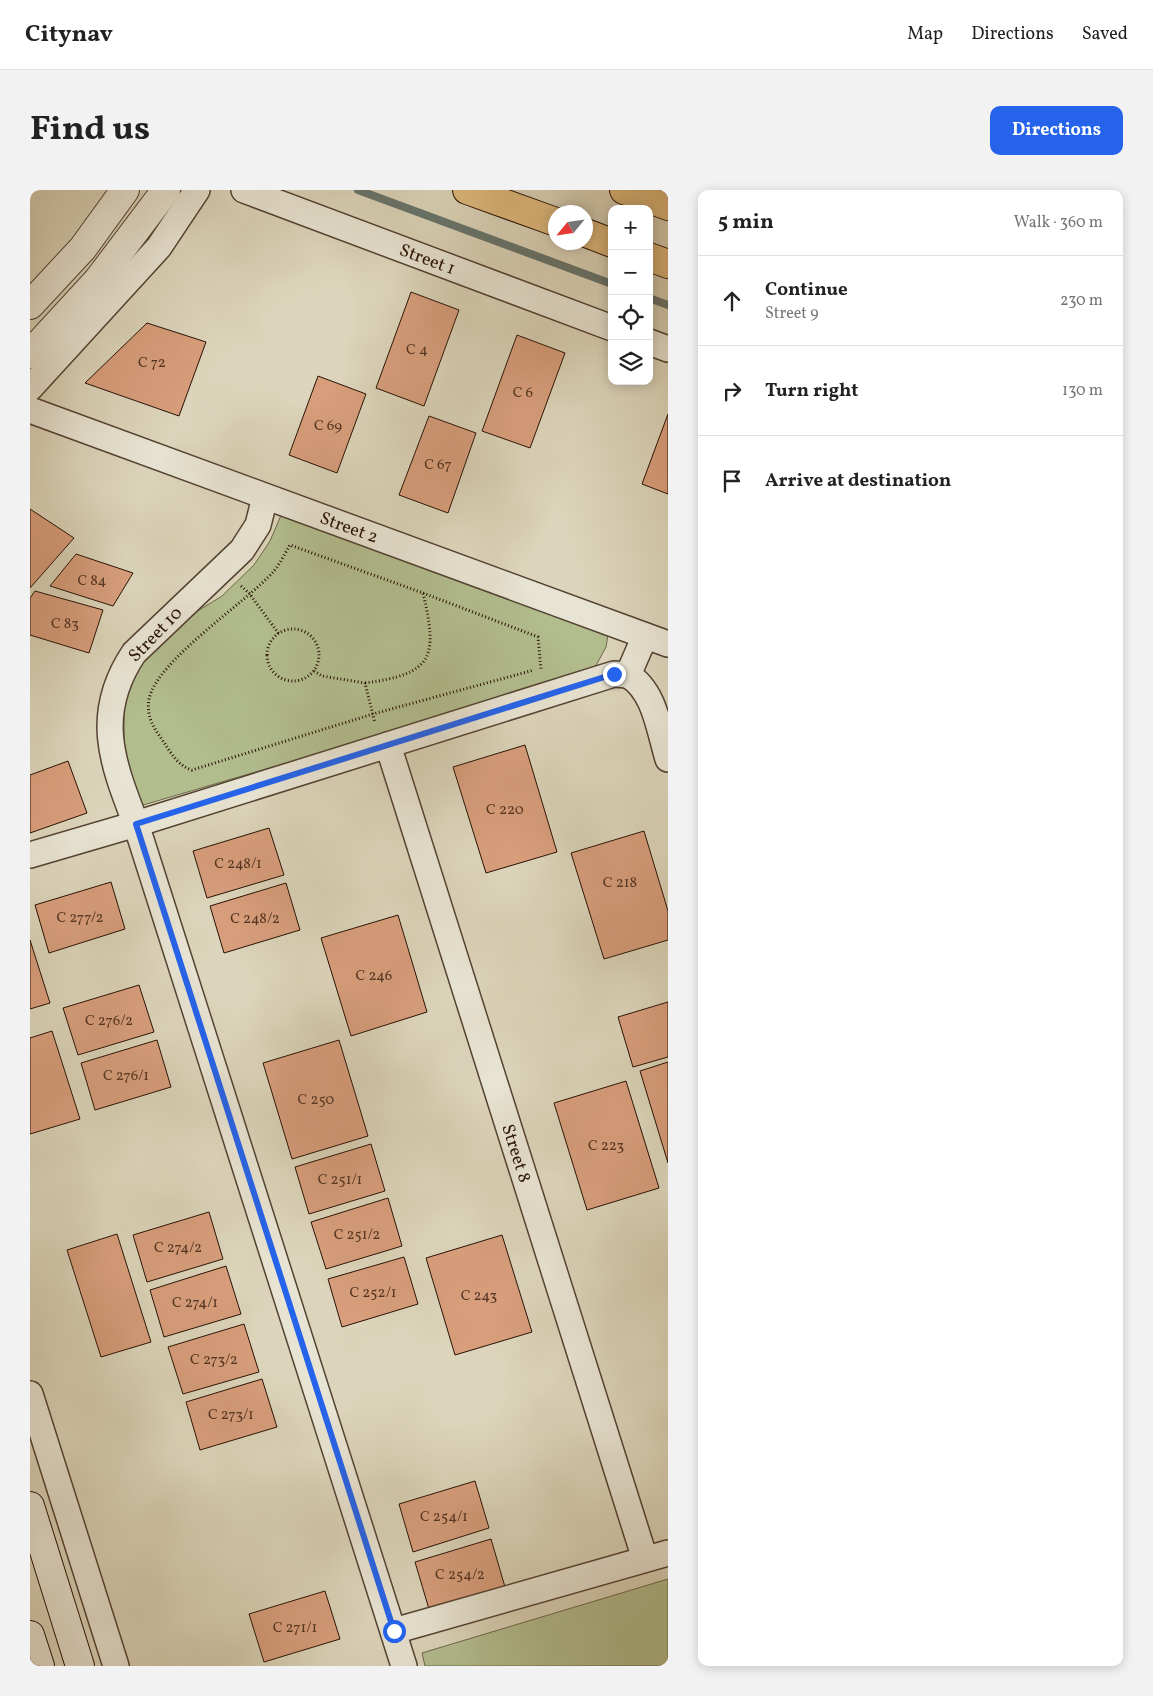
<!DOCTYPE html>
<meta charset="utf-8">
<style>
:root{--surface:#fff;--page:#f2f2f2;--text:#222;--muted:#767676;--line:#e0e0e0;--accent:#2563eb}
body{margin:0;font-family:Vollkorn,serif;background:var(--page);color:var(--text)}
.controls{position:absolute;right:15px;top:15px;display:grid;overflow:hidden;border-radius:10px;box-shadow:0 2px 12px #0003}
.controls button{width:45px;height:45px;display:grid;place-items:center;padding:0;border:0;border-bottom:1px solid var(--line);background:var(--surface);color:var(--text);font:25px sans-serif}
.compass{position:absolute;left:518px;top:15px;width:45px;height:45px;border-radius:50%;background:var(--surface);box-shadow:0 2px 12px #0003;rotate:241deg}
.stop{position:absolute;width:15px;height:15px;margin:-11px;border:4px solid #2563eb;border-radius:50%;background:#fff}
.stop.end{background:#2563eb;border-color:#fff;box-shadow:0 1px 5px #0008}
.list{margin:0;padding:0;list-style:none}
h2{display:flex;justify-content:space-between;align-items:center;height:65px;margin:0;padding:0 20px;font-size:21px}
h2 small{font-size:16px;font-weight:400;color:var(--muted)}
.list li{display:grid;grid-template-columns:32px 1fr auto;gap:15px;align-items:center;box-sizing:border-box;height:90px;padding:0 20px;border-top:1px solid var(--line)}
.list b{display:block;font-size:19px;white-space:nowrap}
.list p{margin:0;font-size:16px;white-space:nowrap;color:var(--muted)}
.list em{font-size:16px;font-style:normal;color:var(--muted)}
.icon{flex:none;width:28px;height:28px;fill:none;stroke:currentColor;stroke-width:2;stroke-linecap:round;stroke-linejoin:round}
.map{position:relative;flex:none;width:638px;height:1476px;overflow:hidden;border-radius:10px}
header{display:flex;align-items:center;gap:30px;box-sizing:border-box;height:70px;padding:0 25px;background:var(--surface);border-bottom:1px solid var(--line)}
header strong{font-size:24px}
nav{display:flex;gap:28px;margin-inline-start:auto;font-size:18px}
.intro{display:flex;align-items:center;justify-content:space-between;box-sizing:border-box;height:120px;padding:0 30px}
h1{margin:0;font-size:35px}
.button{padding:12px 22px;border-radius:10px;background:var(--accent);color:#fff;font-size:18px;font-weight:700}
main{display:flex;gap:30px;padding:0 30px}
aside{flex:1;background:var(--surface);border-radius:10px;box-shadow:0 2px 12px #0003}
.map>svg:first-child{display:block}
.green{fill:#b2bd8e;stroke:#6c6749}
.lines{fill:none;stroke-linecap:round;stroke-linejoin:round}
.stream{stroke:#67756d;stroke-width:8}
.building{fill:#d89e7c;stroke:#271104}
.minor-casing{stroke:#544232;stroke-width:28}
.tertiary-casing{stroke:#544232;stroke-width:30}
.secondary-casing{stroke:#271104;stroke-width:30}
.motorway-casing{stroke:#271104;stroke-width:30}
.path{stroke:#271104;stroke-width:3;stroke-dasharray:1 2.5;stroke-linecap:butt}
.minor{stroke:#e8e4d3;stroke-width:25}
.tertiary{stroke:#e8e4d3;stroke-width:28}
.secondary{stroke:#e8e4d3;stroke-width:28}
.motorway{stroke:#deba7e;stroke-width:28}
.route{stroke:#2563eb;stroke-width:6}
.labels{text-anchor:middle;stroke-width:4.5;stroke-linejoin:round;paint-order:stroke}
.number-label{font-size:15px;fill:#533422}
.street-label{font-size:18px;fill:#271104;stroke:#e8e4d3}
</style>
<header>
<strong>Citynav</strong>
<nav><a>Map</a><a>Directions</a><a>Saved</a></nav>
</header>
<div class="intro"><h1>Find us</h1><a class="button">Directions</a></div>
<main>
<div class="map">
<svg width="638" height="1476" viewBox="0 0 638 1476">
<rect width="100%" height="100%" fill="#dcd5bb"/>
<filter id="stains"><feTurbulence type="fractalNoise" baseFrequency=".004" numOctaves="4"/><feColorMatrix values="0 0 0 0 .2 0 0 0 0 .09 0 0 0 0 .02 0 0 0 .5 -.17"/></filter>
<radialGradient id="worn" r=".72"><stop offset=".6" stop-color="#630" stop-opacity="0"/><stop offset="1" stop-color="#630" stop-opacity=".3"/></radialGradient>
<!-- green -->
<path class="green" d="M252,323L578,445L576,457L562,483L110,616L98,589L94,549V512L107,473L153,430L192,406L224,375L240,351Z
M638,1389V1476H395L392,1463Z"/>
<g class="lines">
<!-- stream -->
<path class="stream" d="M328,0L582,94
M619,108L638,115"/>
</g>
<!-- building -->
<path class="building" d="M381,102L429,120L394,216L346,198Z
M117,133L176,152L149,226L55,193Z
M487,145L535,163L500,258L452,241Z
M288,186L336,204L307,283L259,265Z
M638,224V304L612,294Z
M399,226L446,243L418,323L369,305Z
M0,319L44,348L0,398Z
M46,364L103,383L83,416L20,396Z
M5,401L73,420L59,463L0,445V408Z
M495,555L527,662L456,683L423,577Z
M38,571L57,623L0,643V585Z
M239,638L254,685L177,708L163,661Z
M614,641L638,721V750L574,769L541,663Z
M81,692L95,739L19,763L5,715Z
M256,693L270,740L194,763L180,716Z
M368,725L397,822L321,846L291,748Z
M0,750L20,813L0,819Z
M109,795L124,842L48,865L33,818Z
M638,812V867L603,877L588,827Z
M22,841L50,929L0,944V848Z
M127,850L141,897L65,920L51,873Z
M309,850L338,946L262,969L233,873Z
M638,872V973L610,881Z
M596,891L629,998L557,1020L524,913Z
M341,954L355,1001L279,1024L265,977Z
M358,1008L372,1056L296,1079L281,1032Z
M179,1022L193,1069L117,1092L103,1045Z
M87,1044L121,1152L71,1167L37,1060Z
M472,1045L502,1142L425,1165L396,1068Z
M374,1067L388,1114L312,1137L298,1089Z
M196,1076L211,1124L134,1147L120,1100Z
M214,1134L229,1182L153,1204L138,1157Z
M232,1189L247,1237L170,1260L156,1212Z
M445,1291L459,1338L383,1362L369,1314Z
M461,1349L475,1397L399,1419L385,1372Z
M295,1401L310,1449L234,1472L219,1424Z"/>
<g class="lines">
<defs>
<g id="minor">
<path id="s1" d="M214,0L582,138"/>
<path d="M619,152L638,159"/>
<path d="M0,198L129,57L167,0"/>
<path id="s2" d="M0,220L638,454"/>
<path d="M235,307L228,335L212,360L104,463C63,524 82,572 106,634L374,1476"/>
<path d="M615,446L598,485C625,501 629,540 638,569"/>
<path id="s3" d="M358,555L615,1369"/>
<path d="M0,665L106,634L584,484L598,485"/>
<path d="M0,1204L86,1476"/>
<path d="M364,1441L638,1363"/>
</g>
<path id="tertiary" d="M0,115L53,58L95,0
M0,164L68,90L136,0"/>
<path id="secondary" d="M0,1316L50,1476
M0,1445L10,1476"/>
<path id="motorway" d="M437,0L526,32
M594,0L638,16
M556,43L582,53
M619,67L638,74"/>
</defs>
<!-- minor casing -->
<use href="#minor" class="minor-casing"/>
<!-- tertiary casing -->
<use href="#tertiary" class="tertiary-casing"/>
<!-- secondary casing -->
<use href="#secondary" class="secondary-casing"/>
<!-- motorway casing -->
<use href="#motorway" class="motorway-casing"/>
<!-- path -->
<path class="path" d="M211,396L219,403L249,444
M393,403L508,447L511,479
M237 465a26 26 0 1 1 52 0a26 26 0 1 1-52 0Z
M284,481L292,486L335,493L345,533
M335,493C404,484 408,467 393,403L260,355C255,363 250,374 244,381C216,413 127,470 119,509C116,527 124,538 133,551C141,563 148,576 162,580L343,524L504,480"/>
<!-- minor -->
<use href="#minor" class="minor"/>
<!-- tertiary -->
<use href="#tertiary" class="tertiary"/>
<!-- secondary -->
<use href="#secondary" class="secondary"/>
<!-- motorway -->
<use href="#motorway" class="motorway"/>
</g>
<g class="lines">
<!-- route -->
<path class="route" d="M364,1441L106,634L584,484"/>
</g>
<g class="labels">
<!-- number labels -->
<g class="number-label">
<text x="387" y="164">C 4</text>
<text x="122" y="177">C 72</text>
<text x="493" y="207">C 6</text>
<text x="298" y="240">C 69</text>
<text x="408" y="279">C 67</text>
<text x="62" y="395">C 84</text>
<text x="35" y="438">C 83</text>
<text x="475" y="624">C 220</text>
<text x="208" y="678">C 248/1</text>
<text x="590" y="697">C 218</text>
<text x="50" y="732">C 277/2</text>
<text x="225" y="733">C 248/2</text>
<text x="344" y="790">C 246</text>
<text x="79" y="835">C 276/2</text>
<text x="96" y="890">C 276/1</text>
<text x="286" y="914">C 250</text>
<text x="576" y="960">C 223</text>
<text x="310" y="994">C 251/1</text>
<text x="327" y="1049">C 251/2</text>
<text x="148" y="1062">C 274/2</text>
<text x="343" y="1107">C 252/1</text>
<text x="449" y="1110">C 243</text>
<text x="165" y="1117">C 274/1</text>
<text x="184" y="1174">C 273/2</text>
<text x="201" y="1229">C 273/1</text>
<text x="414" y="1331">C 254/1</text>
<text x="430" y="1389">C 254/2</text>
<text x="265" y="1442">C 271/1</text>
</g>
<!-- street labels -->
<g class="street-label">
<text dy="6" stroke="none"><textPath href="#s1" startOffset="196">Street 1</textPath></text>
<text dy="6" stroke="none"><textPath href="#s2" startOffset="340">Street 2</textPath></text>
<text transform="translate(125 444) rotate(-46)" y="6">Street 10</text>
<text dy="6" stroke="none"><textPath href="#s3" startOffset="428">Street 8</textPath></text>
</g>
</g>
<rect width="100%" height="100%" filter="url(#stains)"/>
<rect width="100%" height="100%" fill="url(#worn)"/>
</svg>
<div class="controls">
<button>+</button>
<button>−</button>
<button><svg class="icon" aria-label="locate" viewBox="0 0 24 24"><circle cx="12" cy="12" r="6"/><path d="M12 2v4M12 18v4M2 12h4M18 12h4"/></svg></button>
<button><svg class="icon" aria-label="layers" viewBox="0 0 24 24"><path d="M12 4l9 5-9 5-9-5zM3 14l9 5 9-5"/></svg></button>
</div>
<svg class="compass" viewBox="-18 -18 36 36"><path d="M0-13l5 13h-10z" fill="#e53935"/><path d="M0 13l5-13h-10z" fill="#767676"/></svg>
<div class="stop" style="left:364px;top:1441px"></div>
<div class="stop end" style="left:584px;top:484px"></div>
</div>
<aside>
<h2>5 min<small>Walk · 360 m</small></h2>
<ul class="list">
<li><svg class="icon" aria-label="ahead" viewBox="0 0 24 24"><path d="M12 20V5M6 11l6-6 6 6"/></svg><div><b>Continue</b><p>Street 9</p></div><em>230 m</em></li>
<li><svg class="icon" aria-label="right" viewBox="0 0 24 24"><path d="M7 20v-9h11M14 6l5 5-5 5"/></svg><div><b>Turn right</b></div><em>130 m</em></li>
<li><svg class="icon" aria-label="arrive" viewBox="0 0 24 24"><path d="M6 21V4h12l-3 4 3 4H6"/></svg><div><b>Arrive at destination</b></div></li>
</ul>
</aside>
</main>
